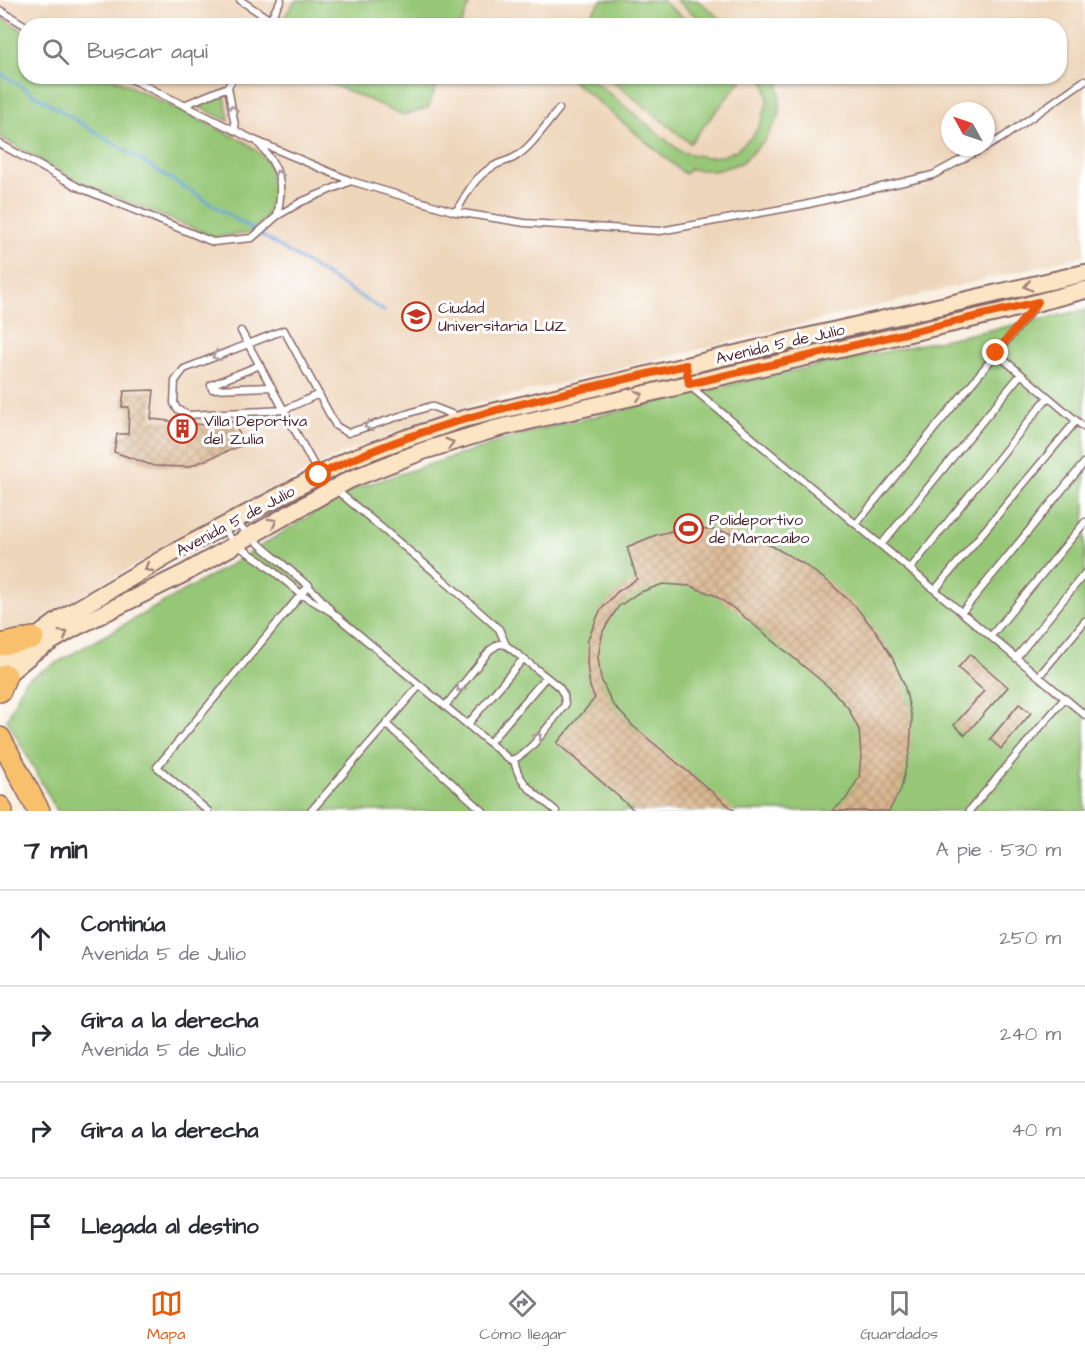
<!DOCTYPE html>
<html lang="es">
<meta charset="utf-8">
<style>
:root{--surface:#fff;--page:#f7f7f7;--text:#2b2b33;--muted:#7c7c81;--line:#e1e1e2;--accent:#ea580c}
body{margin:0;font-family:"Architects Daughter",sans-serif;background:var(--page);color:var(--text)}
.compass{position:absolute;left:941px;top:102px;width:54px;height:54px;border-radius:50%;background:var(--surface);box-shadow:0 2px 4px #0004;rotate:310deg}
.stop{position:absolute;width:18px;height:18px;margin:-14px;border:4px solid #ea580c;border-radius:50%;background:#fff}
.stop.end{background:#ea580c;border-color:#fff;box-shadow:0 2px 6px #0008}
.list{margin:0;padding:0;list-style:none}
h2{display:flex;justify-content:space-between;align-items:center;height:78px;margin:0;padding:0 24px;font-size:26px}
h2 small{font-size:20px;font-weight:400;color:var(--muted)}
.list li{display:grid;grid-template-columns:39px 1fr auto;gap:18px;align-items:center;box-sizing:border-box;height:96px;padding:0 24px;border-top:2px solid var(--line)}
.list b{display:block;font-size:22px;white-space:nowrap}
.list p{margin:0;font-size:20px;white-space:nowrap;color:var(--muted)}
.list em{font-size:20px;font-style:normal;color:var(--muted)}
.icon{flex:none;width:33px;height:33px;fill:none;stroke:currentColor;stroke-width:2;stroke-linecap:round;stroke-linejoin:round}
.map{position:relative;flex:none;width:1085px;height:811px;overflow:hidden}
.search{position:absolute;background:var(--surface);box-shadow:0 2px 4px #0004;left:18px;right:18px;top:18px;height:66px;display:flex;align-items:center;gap:15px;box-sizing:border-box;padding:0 21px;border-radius:24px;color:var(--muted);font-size:22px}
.sheet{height:462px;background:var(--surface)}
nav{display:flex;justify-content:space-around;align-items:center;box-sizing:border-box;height:84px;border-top:2px solid var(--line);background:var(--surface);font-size:16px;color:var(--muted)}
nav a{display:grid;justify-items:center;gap:3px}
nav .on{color:var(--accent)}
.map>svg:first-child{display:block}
.built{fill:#eed6bb;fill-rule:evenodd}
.green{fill:#96c777;stroke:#707351;stroke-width:1.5}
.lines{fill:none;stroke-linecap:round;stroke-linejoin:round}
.stream{stroke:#63a1d5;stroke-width:3}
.building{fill:url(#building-cross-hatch)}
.lane-casing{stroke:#87686b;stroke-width:9}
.secondary-casing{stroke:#87686b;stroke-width:20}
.highway-casing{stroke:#87686b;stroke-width:24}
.lane{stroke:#fff;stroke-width:6}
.secondary{stroke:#fce5c4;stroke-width:16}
.highway{stroke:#f8bf6c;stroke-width:21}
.oneway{stroke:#ae9aa0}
.oneway2{stroke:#a38278}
.route{stroke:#ea580c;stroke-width:8}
.labels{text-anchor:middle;stroke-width:6;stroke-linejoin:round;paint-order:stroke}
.poi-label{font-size:16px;fill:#4a1f2b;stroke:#fff;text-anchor:start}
.street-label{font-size:16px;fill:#4a1f2b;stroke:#fff}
</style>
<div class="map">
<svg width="1085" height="811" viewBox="0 0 1085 811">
<defs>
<pattern id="building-cross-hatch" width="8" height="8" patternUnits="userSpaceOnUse" patternTransform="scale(1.5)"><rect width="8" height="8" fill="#dab790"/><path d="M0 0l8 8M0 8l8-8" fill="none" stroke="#b39476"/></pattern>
</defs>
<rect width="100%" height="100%" fill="#fff"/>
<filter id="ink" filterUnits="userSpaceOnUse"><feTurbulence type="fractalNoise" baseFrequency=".0167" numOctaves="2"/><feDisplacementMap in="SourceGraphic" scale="12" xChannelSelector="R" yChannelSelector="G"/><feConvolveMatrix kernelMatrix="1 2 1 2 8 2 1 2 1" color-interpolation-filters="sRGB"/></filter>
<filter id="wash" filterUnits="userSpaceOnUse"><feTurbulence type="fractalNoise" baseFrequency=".008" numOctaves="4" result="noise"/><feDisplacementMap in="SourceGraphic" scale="24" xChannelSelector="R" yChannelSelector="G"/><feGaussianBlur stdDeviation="1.35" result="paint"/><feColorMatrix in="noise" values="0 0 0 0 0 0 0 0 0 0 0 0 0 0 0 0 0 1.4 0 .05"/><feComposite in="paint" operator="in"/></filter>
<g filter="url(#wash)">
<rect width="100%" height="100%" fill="#f9efe1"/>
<!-- built -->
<path class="built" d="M0,0H1085V255L467,406L342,454L200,527L24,631L0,636ZM26,26H1060V76H26ZM950,111H986V147H950Z"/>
<!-- green -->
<path class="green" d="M296,0H471L461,25H279Z
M602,0H661L693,25H582Z
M676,0H697L729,25H707Z
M0,16L25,32L26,76L111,77L245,142L265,158L274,176L276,197L265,218L249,233L215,237L79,182L0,137Z
M314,77H440L428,108L404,115Z
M568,77H589L681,152L705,157L723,156L736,150L753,136L762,120L768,100L765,82L761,77H777L779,80L780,114L765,140L741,163L715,171L690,169L685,174Z
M607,77L744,76V77L690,143Z
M224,91L229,121L195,105Z
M1085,310V811H57L7,720L24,681L230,565L351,490L529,432L763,377Z"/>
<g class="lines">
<!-- stream -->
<path class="stream" d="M0,73L384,311"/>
</g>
<g id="blocks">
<!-- building -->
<path class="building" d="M154,390L151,419L205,425L231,420L246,444L188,467L154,466L114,452L117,434H128L129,407H122L124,391Z
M683,528L710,529L743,536L772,546L802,563L830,583L856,607L877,633L892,657L904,684L912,718L910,749L901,789L889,811H832L846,799L859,777L861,756L859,730L848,708L831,689L736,610L714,595L690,586L663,584L638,593L618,607L603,631L598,657L601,679L612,703L633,726L735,811H635L557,743L595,698L590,687L587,664L588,639L600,611L617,592L637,579L627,547L656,535Z
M970,654L1008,687L965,735L954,725L984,691L958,668Z
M1019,704L1031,713L1001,749L990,739Z"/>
</g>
</g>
<g filter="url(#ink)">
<use href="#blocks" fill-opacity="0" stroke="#87686b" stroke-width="1.5"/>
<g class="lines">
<defs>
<path id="lane" d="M240,0L269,19
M0,10L26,26
M266,26L281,0
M125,76L254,140L351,181
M228,87L236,131
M184,105L228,87L234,76
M258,143C281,168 284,184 277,216
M0,144L78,187L213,242L252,238L277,216L301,202L351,181L456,212L525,223L660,231L804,205L933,175L985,147
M986,147L1002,138L1085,80
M456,212C466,194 475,176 494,166C500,162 509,161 515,157C531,148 547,123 559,109
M241,331L318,473
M996,353L1085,428
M260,365L211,385L212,389L272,387
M691,387L1085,715
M319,394L284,410L189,415L177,409L174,403L175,381L184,369L284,330L336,426L348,433L431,406L459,417
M335,489L438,575L499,629L506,645
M856,524L1033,309
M222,527L235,544L261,561L301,594L333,613C304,576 268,556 236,522
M881,545L1021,374
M910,569L1048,397
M935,590L1076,421
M962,612L1085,462
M333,613L510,760C528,758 553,719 565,705L564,695L559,687L506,645L499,644L490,650L446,705
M991,636L1085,522
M1016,658L1085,573
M1039,676L1085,621
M386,724L483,811
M468,724L523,659
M490,742L546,677
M514,759C517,784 539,796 556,811
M208,811L157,767L309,585
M311,811L420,685
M969,811L1065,698"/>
<path id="secondary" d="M0,664L62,618L171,554L348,460L404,439L463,419L815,335L1085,273
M0,680L34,652L74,628L185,573L349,480L423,451L495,429L576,410L1001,312L1085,290"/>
<path id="highway" d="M0,645L33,638
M0,691L6,675
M0,738L39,811
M0,807L2,811"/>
</defs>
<!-- lane casing -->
<use href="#lane" class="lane-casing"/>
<!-- secondary casing -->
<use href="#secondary" class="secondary-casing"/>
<!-- highway casing -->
<use href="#highway" class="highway-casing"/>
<!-- lane -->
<use href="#lane" class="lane"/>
<!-- secondary -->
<use href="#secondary" class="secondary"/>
<!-- highway -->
<use href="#highway" class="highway"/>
</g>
<!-- one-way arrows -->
<defs><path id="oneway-chevron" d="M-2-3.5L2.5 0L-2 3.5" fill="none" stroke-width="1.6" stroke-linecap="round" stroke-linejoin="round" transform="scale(1.5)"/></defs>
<g class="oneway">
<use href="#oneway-chevron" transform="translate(232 109) rotate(-101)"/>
<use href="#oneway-chevron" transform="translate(278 174) rotate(-108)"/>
<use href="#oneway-chevron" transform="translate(216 356) rotate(159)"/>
<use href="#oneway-chevron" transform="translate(368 426) rotate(162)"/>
<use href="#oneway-chevron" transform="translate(460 688) rotate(129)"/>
<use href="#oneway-chevron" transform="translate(538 737) rotate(-50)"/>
</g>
<g class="oneway2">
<use href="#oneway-chevron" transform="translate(1028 286) rotate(167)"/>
<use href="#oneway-chevron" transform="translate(639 395) rotate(-13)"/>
<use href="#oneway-chevron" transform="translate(450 443) rotate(-17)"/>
<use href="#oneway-chevron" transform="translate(273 522) rotate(-29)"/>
<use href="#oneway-chevron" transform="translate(148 568) rotate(150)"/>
<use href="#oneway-chevron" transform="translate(64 634) rotate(-32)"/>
</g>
</g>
<g class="lines" filter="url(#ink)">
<!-- route -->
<path class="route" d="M319,475C434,417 562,395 686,365L689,384L1038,302L996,353"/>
</g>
<!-- icons -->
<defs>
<symbol id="university-ring" viewBox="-11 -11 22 22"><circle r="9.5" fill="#fff" stroke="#c8321e" stroke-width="1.5"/><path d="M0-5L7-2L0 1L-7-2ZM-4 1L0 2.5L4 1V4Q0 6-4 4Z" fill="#c8321e"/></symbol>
<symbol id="building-ring" viewBox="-11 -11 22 22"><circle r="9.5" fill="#fff" stroke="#c8321e" stroke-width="1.5"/><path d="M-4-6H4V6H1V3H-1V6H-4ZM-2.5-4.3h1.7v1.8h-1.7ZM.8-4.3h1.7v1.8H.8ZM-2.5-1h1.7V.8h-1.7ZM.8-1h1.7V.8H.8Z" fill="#c8321e"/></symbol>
<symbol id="stadium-ring" viewBox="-11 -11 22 22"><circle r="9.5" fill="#fff" stroke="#c8321e" stroke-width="1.5"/><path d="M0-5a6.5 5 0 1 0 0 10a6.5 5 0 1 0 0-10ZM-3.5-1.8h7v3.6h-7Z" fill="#c8321e"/></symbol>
</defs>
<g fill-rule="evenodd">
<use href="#university-ring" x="400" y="300" width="33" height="33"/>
<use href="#building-ring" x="166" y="412" width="33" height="33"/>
<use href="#stadium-ring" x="672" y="512" width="33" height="33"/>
</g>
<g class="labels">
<!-- poi labels -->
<g class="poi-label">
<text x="438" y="313">Ciudad<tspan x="438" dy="18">Universitaria LUZ</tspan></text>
<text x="204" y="426">Villa Deportiva<tspan x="204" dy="18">del Zulia</tspan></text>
<text x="709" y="525">Polideportivo<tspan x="709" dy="18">de Maracaibo</tspan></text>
</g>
<!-- street labels -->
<g class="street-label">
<text transform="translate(780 343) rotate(-13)" y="6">Avenida 5 de Julio</text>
<text transform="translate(235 520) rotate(-28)" y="6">Avenida 5 de Julio</text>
</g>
</g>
</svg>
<svg class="compass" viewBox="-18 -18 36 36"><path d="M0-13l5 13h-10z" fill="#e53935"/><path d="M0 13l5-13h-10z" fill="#7c7c81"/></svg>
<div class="stop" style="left:319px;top:475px"></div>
<div class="stop end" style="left:996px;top:353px"></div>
<div class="search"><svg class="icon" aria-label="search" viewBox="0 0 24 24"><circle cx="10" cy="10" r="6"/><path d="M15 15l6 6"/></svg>Buscar aquí</div>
</div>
<section class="sheet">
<h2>7 min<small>A pie · 530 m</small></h2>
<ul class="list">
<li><svg class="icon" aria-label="ahead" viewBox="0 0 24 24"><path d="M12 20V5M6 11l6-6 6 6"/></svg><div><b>Continúa</b><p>Avenida 5 de Julio</p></div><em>250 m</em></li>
<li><svg class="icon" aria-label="right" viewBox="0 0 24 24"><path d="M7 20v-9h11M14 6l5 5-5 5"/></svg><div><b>Gira a la derecha</b><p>Avenida 5 de Julio</p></div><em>240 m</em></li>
<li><svg class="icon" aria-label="right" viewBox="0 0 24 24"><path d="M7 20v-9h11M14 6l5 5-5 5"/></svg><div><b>Gira a la derecha</b></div><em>40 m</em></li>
<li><svg class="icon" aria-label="arrive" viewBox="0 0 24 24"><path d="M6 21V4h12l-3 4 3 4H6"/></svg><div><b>Llegada al destino</b></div></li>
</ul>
</section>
<nav>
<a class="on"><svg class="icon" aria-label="map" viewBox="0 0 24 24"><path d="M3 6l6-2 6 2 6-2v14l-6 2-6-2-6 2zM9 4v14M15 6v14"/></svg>Mapa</a>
<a><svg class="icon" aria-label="directions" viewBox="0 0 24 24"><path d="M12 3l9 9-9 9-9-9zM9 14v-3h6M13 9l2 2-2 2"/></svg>Cómo llegar</a>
<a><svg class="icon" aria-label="saved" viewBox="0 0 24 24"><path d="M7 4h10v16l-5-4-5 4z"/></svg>Guardados</a>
</nav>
